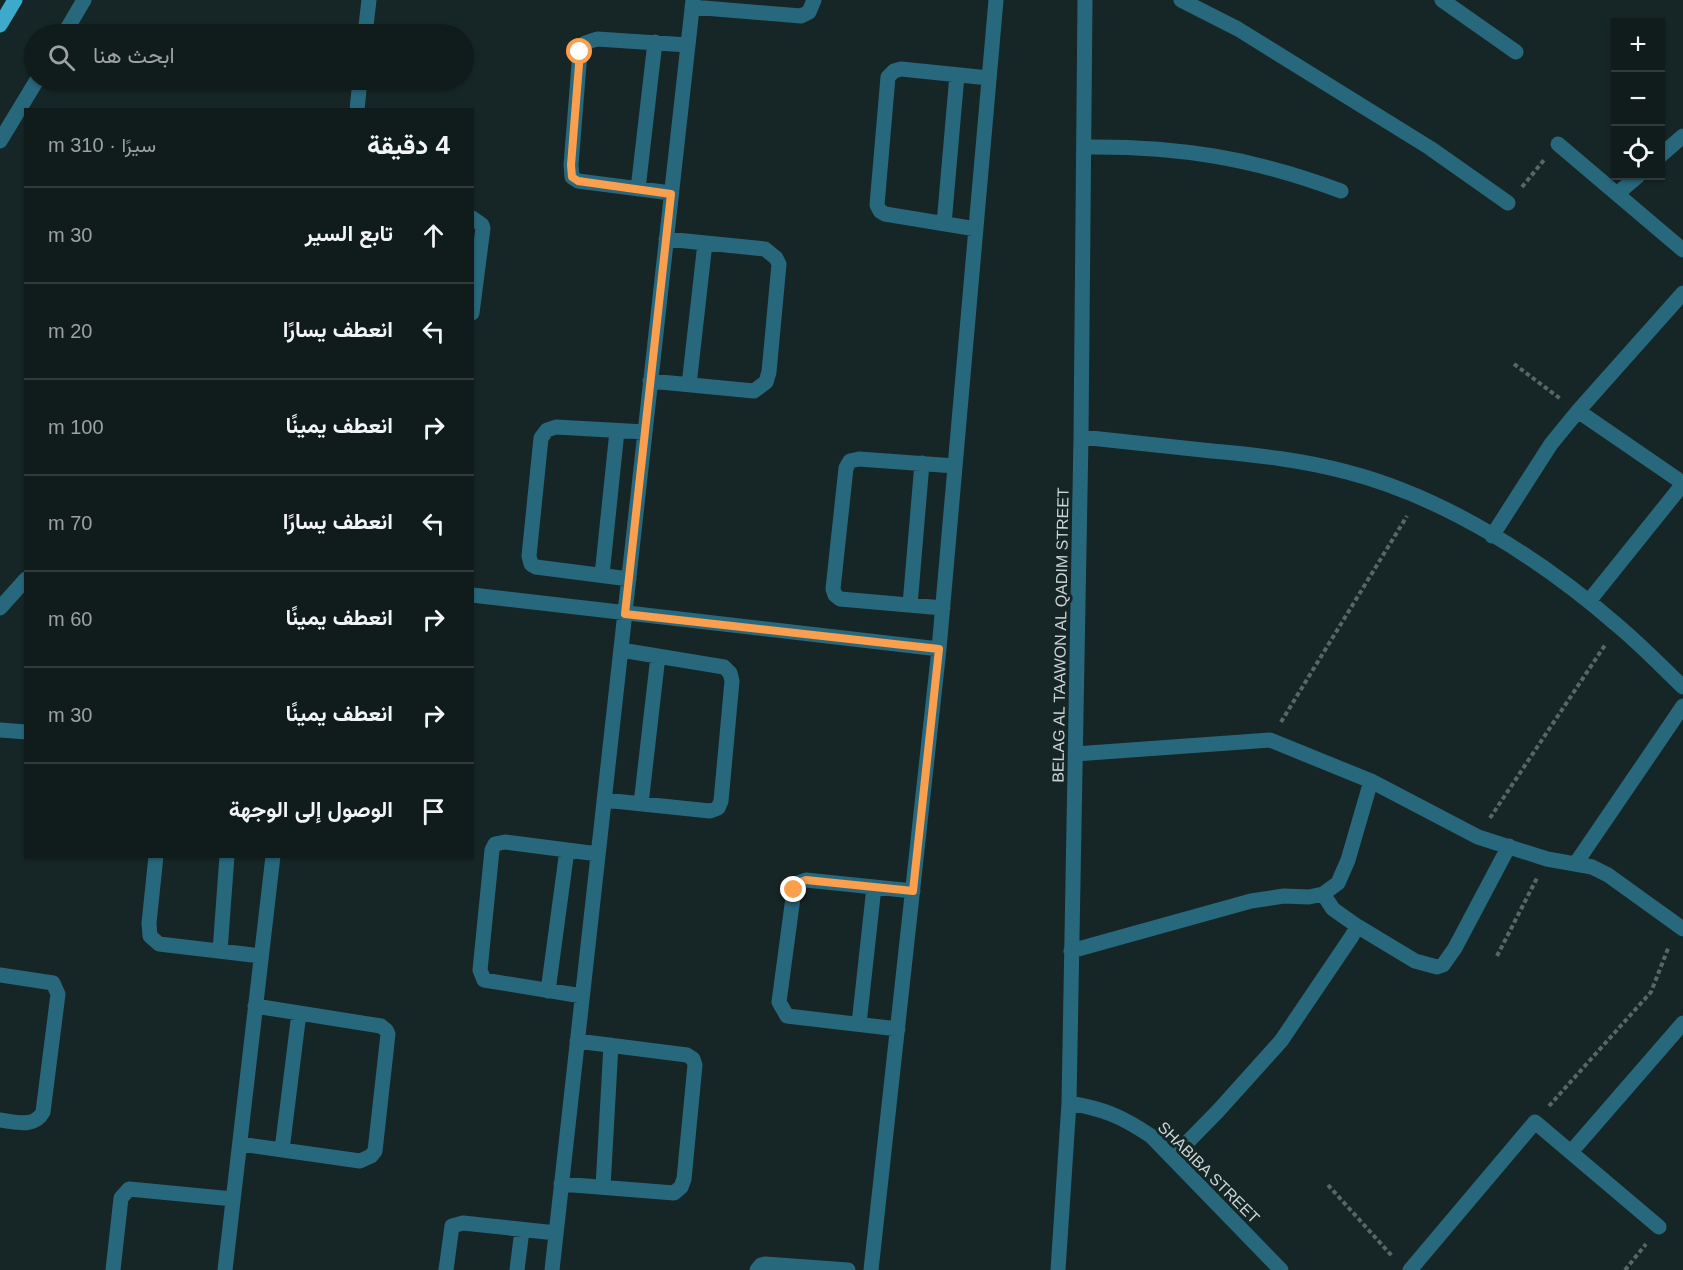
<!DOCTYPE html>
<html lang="ar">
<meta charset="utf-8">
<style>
:root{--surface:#101c1c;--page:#1e2929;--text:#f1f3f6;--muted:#9ca1a3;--line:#303a3b}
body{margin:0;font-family:Helvetica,Vazirmatn,sans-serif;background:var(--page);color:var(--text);direction:rtl}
.controls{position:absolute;right:18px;top:18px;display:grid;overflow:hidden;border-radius:0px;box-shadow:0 2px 4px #0004}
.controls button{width:54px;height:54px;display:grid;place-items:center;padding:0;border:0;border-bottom:2px solid var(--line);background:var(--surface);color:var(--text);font:30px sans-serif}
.stop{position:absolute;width:18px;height:18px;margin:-14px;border:4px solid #fa9f4e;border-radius:50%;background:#fff}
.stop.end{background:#fa9f4e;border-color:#fff;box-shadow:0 2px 6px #0008}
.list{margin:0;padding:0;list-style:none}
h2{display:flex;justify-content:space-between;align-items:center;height:78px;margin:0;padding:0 24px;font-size:26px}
h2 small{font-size:20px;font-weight:400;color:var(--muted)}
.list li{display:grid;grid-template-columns:39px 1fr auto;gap:18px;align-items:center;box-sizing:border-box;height:96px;padding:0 24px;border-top:2px solid var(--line)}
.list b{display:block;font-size:22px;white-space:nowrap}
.list em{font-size:20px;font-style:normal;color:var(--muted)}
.icon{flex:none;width:33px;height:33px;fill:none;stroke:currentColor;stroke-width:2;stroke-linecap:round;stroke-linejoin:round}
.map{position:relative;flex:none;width:1683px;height:1270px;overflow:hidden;direction:ltr}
.search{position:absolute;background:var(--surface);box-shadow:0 2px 4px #0004;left:24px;top:24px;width:450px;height:66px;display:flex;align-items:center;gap:15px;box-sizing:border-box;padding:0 21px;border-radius:33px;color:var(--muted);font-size:22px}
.panel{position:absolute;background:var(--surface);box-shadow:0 2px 4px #0004;left:24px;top:108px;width:450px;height:750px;border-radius:0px;direction:rtl}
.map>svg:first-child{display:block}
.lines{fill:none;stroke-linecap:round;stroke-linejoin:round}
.path{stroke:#596666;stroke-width:4;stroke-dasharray:4.5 3;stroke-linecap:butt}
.minor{stroke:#28687d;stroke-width:15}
.major{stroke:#3daacc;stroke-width:15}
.route{stroke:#fa9f4e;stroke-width:8}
.labels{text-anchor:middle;stroke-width:6;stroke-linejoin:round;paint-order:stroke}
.street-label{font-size:16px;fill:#ccd5d5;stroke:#162626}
</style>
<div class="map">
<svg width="1683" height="1270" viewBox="0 0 1683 1270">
<rect width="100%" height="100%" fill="#162626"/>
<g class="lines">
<!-- path -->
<path class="path" d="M1522,187L1544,160
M1514,364L1562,400
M1281,722L1407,516
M1490,818L1605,645
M1497,956L1537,878
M1549,1106L1651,992L1669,946
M1328,1185L1392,1256
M1625,1270L1646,1244"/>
<!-- minor -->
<path class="minor" d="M1181,0L1238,29L1430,148L1508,203
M1442,0L1516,52
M692,7L801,16L809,12L814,0
M64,34L84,0
M365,34L369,0
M357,110L360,80
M0,141L37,80
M1558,144L1683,250
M1085,147C1179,146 1253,158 1341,191
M1660,156L1683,136
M638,189L655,42
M671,193L578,181L572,177L571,165L580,52L585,43L597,39L688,45
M1618,193L1638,176
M472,218L482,225L483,228L472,313
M944,224L957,75
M976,229L885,214L880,211L877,205L888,77L894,71L901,69L989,78
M650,381L754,391L766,382L769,372L779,264L776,258L765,249L666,239
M689,385L705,243
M1578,411L1683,483
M1081,437C1125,442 1169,446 1212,451C1257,455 1302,460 1347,472C1444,497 1541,559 1617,625C1640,644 1661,666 1683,687
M1492,536L1551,444L1578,411L1683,293
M602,575L617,431
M629,579L536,567L531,564L529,556L541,438L547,430L556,427L645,432
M472,595L939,649
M1589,601L1683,484
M910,605L922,463
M0,608L26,579
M943,608L840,599L835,595L833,589L846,468L850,461L859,459L955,466
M0,730L26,732
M1075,754L1270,740L1371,781L1478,837L1547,859L1592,867L1608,875L1683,929
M604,800L710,811L718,808L721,801L732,681L730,673L724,667L621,650
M641,804L658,656
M156,856L149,923L150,936L159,944L261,956
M1576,863L1683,706
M1357,926L1415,961L1437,967L1443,965L1455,948L1509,846
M220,951L227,856
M1071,951L1251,901L1284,896L1309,897L1323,894L1338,883L1348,860L1371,781
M0,975L53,983L58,994L43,1112C35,1128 16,1122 0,1120
M548,991L567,850
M582,996L484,980L480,970L492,850L495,844L505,842L598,854
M859,1024L874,887
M898,1029L787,1016L779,1002L794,890L800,882L806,880L913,891
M1069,1103C1104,1109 1121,1116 1151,1136L1281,1270
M240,1144L360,1161L371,1156L375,1151L388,1034L386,1030L381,1026L255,1006
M282,1150L299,1013
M1571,1152L1683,1023
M1172,1158L1218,1111L1281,1041L1352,936L1357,926L1333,909L1323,894
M561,1184L674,1193L681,1187L684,1179L695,1065L693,1059L687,1055L577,1041
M603,1187L611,1045
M113,1270L121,1198L129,1189L233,1199
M225,1270L273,856
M446,1270L452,1226L463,1223L556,1233
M517,1270L522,1230
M552,1270L693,0
M757,1270L761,1265L765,1264L848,1270
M871,1270L939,649L996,0
M1058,1270L1069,1103L1081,437L1085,0
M1410,1270L1535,1122L1659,1227"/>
<!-- major -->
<path class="major" d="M0,25L15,0"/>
</g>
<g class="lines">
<!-- route -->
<path class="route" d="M580,52L571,165L572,177L578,181L671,194L625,614L939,649L913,891L806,880L800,882L794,890"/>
</g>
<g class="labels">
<!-- street labels -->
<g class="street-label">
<text transform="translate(1060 635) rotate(-89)" y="6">BELAG AL TAAWON AL QADIM STREET</text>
<text transform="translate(1209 1172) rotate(45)" y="6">SHABIBA STREET</text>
</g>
</g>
</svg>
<div class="controls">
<button>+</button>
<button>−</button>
<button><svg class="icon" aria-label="locate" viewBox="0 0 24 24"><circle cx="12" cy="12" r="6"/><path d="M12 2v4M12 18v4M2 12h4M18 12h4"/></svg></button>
</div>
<div class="stop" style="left:580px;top:52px"></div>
<div class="stop end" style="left:794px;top:890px"></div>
<div class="search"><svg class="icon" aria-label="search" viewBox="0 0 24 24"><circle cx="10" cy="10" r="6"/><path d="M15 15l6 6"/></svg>ابحث هنا</div>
<section class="panel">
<h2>4 دقيقة<small>سيرًا · 310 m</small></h2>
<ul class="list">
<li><svg class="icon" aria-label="ahead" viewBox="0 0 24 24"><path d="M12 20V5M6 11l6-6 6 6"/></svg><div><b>تابع السير</b></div><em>30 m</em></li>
<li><svg class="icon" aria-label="left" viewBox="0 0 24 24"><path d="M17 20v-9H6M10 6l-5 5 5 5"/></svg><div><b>انعطف يسارًا</b></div><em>20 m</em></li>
<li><svg class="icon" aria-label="right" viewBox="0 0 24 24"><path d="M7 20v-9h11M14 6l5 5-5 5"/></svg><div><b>انعطف يمينًا</b></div><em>100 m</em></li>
<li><svg class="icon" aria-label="left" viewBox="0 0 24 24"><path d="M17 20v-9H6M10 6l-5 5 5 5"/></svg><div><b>انعطف يسارًا</b></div><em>70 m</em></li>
<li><svg class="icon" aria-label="right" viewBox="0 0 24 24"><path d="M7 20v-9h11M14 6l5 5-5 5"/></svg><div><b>انعطف يمينًا</b></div><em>60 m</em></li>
<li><svg class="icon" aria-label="right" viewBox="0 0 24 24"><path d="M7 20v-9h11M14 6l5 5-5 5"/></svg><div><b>انعطف يمينًا</b></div><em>30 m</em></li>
<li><svg class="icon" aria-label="arrive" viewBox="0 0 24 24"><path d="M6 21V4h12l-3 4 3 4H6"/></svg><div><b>الوصول إلى الوجهة</b></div></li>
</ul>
</section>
</div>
